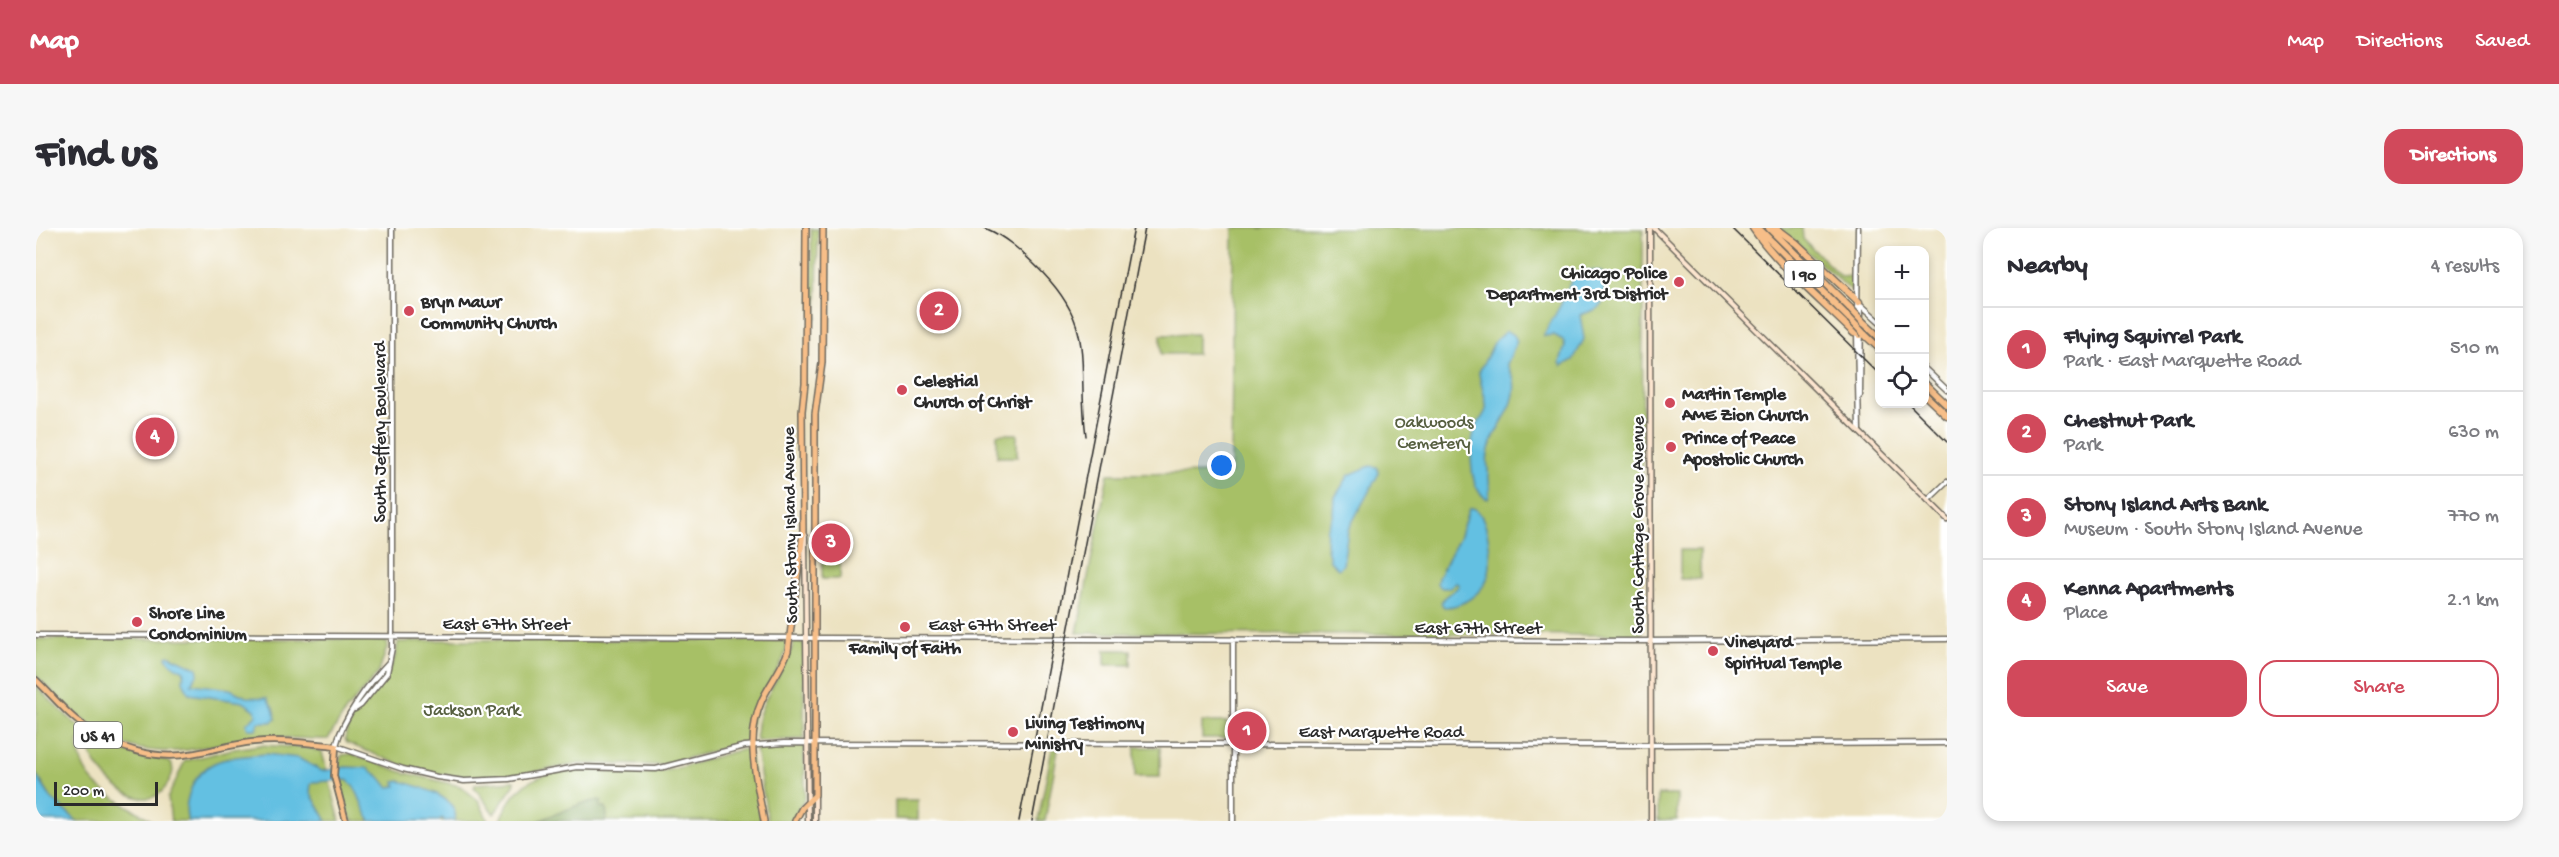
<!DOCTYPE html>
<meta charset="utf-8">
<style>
:root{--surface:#fff;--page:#f7f7f7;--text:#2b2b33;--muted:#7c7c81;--line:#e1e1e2;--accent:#d1495b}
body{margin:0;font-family:"Gochi Hand",sans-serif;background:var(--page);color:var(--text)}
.controls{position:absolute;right:18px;top:18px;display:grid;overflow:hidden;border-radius:12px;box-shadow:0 3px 9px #0003}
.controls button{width:54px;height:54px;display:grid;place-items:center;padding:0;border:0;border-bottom:2px solid var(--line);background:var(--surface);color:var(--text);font:30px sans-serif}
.scale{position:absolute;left:18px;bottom:15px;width:104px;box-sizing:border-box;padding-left:6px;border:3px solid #2b2b2b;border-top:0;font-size:16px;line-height:21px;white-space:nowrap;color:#2b2b2b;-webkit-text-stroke:4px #fff;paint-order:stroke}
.you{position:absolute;left:1186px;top:238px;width:21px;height:21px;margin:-15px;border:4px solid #fff;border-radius:50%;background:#1a73e8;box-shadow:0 0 0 9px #1a73e833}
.badge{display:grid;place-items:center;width:39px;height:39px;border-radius:50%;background:var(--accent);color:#fff;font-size:20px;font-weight:700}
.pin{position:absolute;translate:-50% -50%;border:3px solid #fff;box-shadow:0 2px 6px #0006}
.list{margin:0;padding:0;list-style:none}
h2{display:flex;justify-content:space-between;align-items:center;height:78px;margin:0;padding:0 24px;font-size:26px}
h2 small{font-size:20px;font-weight:400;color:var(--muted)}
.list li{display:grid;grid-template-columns:39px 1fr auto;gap:18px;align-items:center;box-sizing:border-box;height:84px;padding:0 24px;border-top:2px solid var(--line)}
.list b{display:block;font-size:22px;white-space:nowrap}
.list p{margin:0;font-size:20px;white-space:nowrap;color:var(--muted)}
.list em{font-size:20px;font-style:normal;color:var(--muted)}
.actions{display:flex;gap:12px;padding:18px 24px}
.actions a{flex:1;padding:14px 0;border:2px solid var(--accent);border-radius:18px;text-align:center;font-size:21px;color:var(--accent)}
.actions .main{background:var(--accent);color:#fff}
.icon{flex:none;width:33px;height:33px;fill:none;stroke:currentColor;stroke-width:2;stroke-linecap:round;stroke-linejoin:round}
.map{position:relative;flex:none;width:1911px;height:593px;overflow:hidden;border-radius:18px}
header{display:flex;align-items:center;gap:36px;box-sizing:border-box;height:84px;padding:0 30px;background:var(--accent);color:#fff}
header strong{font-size:28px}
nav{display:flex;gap:33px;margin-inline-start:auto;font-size:21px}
.intro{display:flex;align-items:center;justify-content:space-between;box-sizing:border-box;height:144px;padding:0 36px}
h1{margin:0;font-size:42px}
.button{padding:15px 27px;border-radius:18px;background:var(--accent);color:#fff;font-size:21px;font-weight:700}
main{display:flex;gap:36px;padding:0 36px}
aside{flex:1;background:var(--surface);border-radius:18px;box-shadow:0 3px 9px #0003}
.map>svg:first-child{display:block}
.green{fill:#a7c066;stroke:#697648;stroke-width:1.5}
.forest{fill:#85a65b;stroke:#586843;stroke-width:1.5}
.water{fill:#64c0e2;stroke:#487686;stroke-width:1.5}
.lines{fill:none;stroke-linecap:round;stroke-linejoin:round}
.tertiary-casing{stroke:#6f6b60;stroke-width:7}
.secondary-casing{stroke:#6f6b60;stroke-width:7}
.primary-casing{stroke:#6f6b60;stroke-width:8}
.trunk-casing{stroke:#6f6b60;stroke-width:8}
.motorway-casing{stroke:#6f6b60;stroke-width:9}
.tertiary{stroke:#fff;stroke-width:4}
.secondary{stroke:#fce5cf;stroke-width:4}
.primary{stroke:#f7be88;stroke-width:4.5}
.trunk{stroke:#f7be88;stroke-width:5}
.motorway{stroke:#f7be88;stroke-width:6}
.rail{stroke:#2b2b2b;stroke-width:1.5}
.motorway-bridge-casing{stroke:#6f6b60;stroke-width:9;stroke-linecap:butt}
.motorway-bridge{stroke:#f7be88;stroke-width:6}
.poi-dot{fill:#d1495b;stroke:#fff;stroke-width:2}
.labels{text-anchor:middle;stroke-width:4.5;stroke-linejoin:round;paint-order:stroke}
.shield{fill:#fff;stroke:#6b6b6b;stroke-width:1.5}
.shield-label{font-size:16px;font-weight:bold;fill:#2b2b2b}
.poi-label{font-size:18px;font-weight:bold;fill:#2b2b2b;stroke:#fff;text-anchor:start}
.park-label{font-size:18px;fill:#565f40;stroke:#fff}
.street-label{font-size:18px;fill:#2b2b2b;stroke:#fff}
</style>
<header>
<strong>Map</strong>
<nav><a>Map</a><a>Directions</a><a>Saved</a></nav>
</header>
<div class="intro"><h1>Find us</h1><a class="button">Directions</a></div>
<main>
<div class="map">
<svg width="1911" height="593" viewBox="0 0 1911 593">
<rect width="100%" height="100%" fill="#fff"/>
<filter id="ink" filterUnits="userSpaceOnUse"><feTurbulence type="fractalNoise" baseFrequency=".0167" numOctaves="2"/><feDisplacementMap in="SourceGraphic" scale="12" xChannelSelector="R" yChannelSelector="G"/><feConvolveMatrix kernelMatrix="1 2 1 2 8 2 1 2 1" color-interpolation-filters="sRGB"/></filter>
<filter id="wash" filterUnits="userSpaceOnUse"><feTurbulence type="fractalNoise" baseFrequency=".008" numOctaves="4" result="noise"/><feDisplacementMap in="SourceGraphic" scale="24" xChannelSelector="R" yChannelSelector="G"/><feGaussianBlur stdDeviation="1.35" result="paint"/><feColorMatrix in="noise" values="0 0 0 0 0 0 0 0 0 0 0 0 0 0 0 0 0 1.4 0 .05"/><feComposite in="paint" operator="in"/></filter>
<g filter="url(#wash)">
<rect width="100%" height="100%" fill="#ece2c1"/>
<!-- green -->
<path class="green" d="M1197,0L1607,1L1606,407L1041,405L1072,246L1195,245Z
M1744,0H1766L1767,11L1805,49L1817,48L1818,65Z
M775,1H782L781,90H777Z
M889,75H917V92H889Z
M1161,106V126H1125V107Z
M961,206H981V229H961Z
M787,320H804V351H786Z
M1644,322H1664V351H1644Z
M0,411H309L349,413L352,416L343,444L311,481L292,511C269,512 246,508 223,510C198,511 175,519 150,522C77,531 48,492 0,448Z
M405,412H750C755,430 728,459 721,477C716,489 716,502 712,514L625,537L543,536L485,546L443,549L409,547L365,537L311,515L309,511C314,475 357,461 362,414Z
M758,414L768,415V511L721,513C715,479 749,446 758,414Z
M1069,422H1095V437H1069Z
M0,458C25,482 46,507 81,521C98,527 120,527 135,535C138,542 137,546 133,553C116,588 78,562 62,539C56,531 54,522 50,513L45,511L42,514C43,561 85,571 116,593H41L15,570L0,546Z
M1166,494H1191V510H1166Z
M225,517L272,520L286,524L304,593H135L132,569L149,533L197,521Z
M766,517L768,519L769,569L756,593H732L720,522L723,519Z
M1099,519H1124V549H1099Z
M710,521L714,524L725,593H464C489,518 570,551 626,543C655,539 681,526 710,521Z
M1016,521H1022L1009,593H1002Z
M315,526L366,544L424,558L443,573L452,593H316C310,575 296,545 306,527Z
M478,553L479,556L458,586L438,559L440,556Z
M1622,567H1641V592L1622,593Z
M859,572H882V592L859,591Z"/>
<!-- forest -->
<path class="forest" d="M563,572L566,573L564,579H570L571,589L569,593H502L545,576Z"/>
<!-- water -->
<path class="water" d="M1546,42L1564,43L1567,46L1569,55L1566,76L1561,81L1544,87L1548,111L1537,132L1526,138L1524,135L1529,118L1527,112L1518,107L1507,108L1524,78L1537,49Z
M1470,103L1478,107L1481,113L1471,136C1473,142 1477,147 1478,153C1483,180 1456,200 1452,226C1449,240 1457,258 1452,271C1432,263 1433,218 1439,201C1441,194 1449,188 1450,181C1452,172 1443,155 1443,144L1459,113Z
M1334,238L1341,239L1343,245L1312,302L1307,337L1302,341L1294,333L1290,315L1291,302L1298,287L1299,269L1313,247Z
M1437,280C1453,286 1457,334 1452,349C1446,365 1426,380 1408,379L1405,375C1408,365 1419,365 1423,357L1420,355L1414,360H1406L1401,356L1402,350L1423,310L1433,281Z
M132,427L161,440L162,445L155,456L194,461L210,469L231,470L237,480L240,491L235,494H222L220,501H212L210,496L220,487L219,482L207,474L153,466L147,453L148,443L138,438L130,430Z
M230,526L262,530L286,543L310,539L331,540L344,549L352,559L360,558L359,554L364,553C382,558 424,569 419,592L409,593L406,590L402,593H335C325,581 324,561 311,552L277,554L275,556L274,564L291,593H152C149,584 150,575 153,566C166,527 196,530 230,526Z
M0,546L15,570L41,593H0Z"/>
</g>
<g filter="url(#ink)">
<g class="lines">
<defs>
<path id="tertiary" d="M1823,74L1825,80L1824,168
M1823,75L1844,94
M1821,97L1822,0
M1821,105L1823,203
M1888,140L1911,162
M1892,272L1911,254
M0,407L1608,413L1911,411
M353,434C333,455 307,489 300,518L367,541L401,549L428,553L473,551L541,539L620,541L709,518L748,515L1608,517L1911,515
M319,481L325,477L351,445L356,420V0
M1197,593V411"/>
<path id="secondary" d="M1614,0L1615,593
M1618,0L1911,291
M767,305L769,309L772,593
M779,567V593"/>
<path id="primary" d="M0,452C18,469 33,489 54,502C83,521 119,532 154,526C175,523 196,516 217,514C244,511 272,515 300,518L298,548L310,593"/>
<path id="trunk" d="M728,593C721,553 708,512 726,472C734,455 746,441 752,423L767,304L766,183L769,155L770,0
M759,593L766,580L779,567V186L786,135L787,0"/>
<path id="motorway" d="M1717,0C1742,37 1786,73 1818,105L1825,107
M1722,0L1814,91
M1733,0L1814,80
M1740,0L1760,15L1823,74
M1828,95L1844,110
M1828,106L1844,121
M1888,155L1911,177
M1888,166L1911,188"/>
</defs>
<!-- tertiary casing -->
<use href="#tertiary" class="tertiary-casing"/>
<!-- secondary casing -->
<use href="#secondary" class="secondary-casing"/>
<!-- primary casing -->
<use href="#primary" class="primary-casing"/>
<!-- trunk casing -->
<use href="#trunk" class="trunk-casing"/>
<!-- motorway casing -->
<use href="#motorway" class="motorway-casing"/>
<!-- tertiary -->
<use href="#tertiary" class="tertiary"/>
<!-- secondary -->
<use href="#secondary" class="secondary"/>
<!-- primary -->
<use href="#primary" class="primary"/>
<!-- trunk -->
<use href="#trunk" class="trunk"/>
<!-- motorway -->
<use href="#motorway" class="motorway"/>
<!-- rail -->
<path class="rail" d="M949,0C970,9 985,23 1000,38C1063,99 1040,133 1050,208
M1696,0L1844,147
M1873,176L1911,214
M983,593L1098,0
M996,593L1109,0"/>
<defs>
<path id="motorway-bridge" d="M1814,80L1828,95
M1814,91L1828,106"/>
</defs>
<!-- motorway-bridge casing -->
<use href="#motorway-bridge" class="motorway-bridge-casing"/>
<!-- motorway-bridge -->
<use href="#motorway-bridge" class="motorway-bridge"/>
</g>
</g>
<!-- markers -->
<g class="poi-dot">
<circle cx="1643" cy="54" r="6"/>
<circle cx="373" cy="83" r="6"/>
<circle cx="866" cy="162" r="6"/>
<circle cx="1634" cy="175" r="6"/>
<circle cx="1635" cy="219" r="6"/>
<circle cx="101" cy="394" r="6"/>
<circle cx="869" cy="399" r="6"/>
<circle cx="1677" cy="423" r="6"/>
<circle cx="977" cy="504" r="6"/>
</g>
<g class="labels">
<!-- shield labels -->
<g class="shield">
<rect x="1748.5" y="33" width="39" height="26" rx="4.5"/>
<rect x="38" y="494" width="48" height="26" rx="4.5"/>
</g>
<g class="shield-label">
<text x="1768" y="52">I 90</text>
<text x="62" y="513">US 41</text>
</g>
<!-- poi labels -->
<g class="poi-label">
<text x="1631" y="50" text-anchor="end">Chicago Police<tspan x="1631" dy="21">Department 3rd District</tspan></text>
<text x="385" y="79">Bryn Mawr<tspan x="385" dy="21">Community Church</tspan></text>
<text x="878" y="158">Celestial<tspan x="878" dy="21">Church of Christ</tspan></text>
<text x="1646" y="171">Martin Temple<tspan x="1646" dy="21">AME Zion Church</tspan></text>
<text x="1647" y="215">Prince of Peace<tspan x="1647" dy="21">Apostolic Church</tspan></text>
<text x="113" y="390">Shore Line<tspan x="113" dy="21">Condominium</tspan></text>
<text x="1689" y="419">Vineyard<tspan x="1689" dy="21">Spiritual Temple</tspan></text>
<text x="869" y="425" text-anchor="middle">Family of Faith</text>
<text x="989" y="500">Living Testimony<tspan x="989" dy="21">Ministry</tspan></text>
</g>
<!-- park labels -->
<g class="park-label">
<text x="1398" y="199">Oakwoods<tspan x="1398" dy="21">Cemetery</tspan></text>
<text x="436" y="487">Jackson Park</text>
</g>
<!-- street labels -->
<g class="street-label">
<text transform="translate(343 204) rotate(-90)" y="6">South Jeffery Boulevard</text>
<text transform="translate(753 297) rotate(-91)" y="6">South Stony Island Avenue</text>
<text transform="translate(1601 297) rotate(-90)" y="6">South Cottage Grove Avenue</text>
<text x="470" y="401">East 67th Street</text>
<text x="956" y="402">East 67th Street</text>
<text x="1442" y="405">East 67th Street</text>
<text x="1345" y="509">East Marquette Road</text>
</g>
</g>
</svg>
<div class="controls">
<button>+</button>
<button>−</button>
<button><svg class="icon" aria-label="locate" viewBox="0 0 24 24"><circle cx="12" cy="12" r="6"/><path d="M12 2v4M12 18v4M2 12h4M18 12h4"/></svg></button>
</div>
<div class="scale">200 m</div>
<div class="you"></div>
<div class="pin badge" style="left:1211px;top:503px">1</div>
<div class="pin badge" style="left:903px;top:83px">2</div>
<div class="pin badge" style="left:795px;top:315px">3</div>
<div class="pin badge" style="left:119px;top:209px">4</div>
</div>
<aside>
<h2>Nearby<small>4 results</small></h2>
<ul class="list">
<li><span class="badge">1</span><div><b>Flying Squirrel Park</b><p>Park · East Marquette Road</p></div><em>510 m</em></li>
<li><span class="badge">2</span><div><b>Chestnut Park</b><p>Park</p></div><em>630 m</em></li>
<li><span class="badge">3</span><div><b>Stony Island Arts Bank</b><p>Museum · South Stony Island Avenue</p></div><em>770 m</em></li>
<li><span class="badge">4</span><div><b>Kenna Apartments</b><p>Place</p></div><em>2.1 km</em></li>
</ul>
<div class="actions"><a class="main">Save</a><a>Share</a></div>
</aside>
</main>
